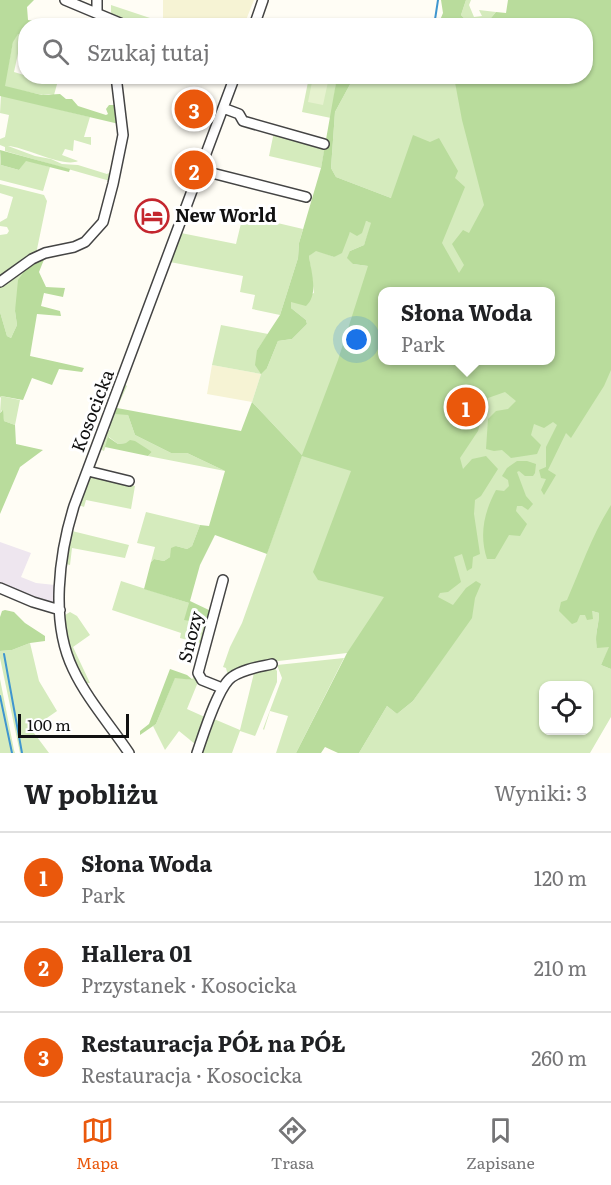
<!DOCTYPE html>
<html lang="pl">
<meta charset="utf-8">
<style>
:root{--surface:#fff;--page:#f2f2f2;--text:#202124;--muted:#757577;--line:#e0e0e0;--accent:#ea580c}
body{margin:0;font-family:Literata,serif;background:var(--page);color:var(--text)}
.controls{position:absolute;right:18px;bottom:18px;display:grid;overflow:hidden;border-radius:12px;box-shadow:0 2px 4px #0004}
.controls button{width:54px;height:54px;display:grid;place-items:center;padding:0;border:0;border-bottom:2px solid var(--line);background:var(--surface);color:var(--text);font:30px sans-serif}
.scale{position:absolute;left:18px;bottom:15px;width:111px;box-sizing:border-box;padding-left:6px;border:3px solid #111;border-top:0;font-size:16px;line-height:21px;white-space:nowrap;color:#111;-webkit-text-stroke:4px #fff;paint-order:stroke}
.you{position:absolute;left:357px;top:340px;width:21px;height:21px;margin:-15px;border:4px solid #fff;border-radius:50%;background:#1a73e8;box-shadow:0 0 0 9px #1a73e833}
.badge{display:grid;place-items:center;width:39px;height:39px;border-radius:50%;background:var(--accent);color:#fff;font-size:20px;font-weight:700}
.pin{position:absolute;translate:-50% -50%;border:3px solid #fff;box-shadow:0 2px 6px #0006}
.popup{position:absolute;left:378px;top:287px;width:177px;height:78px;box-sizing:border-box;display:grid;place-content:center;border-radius:12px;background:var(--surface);filter:drop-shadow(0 2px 4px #0005);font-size:20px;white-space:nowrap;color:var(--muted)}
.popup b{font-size:22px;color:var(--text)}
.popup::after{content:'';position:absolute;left:50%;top:100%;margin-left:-12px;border:12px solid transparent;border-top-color:var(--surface)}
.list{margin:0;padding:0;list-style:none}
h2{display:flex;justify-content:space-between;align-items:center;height:78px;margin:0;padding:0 24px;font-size:26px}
h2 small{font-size:20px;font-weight:400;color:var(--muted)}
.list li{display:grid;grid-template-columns:39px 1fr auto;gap:18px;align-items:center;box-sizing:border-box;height:90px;padding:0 24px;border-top:2px solid var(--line)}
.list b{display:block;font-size:22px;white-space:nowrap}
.list p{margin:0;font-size:20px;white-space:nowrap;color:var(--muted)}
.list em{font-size:20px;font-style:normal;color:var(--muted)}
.icon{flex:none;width:33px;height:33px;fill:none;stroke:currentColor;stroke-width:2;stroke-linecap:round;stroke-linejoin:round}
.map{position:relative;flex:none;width:611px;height:753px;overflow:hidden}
.search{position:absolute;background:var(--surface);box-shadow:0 2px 4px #0004;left:18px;right:18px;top:18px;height:66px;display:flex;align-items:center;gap:15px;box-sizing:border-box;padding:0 21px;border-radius:24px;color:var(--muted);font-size:22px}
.sheet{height:348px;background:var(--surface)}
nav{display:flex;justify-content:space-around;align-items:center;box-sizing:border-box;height:84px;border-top:2px solid var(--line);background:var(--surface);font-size:16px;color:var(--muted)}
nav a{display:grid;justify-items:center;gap:3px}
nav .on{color:var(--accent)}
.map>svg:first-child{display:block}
.industrial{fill:#eee6ef}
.farmland{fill:#f6f3d4}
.green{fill:#d5ebbd;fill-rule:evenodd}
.forest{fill:#b9dc9c;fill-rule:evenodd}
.pitch{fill:#e6f2cf}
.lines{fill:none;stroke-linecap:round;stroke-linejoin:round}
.stream{stroke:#3f96cf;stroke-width:2}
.minor-casing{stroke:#444;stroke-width:12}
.minor{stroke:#fff;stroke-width:9}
.labels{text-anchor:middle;stroke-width:6;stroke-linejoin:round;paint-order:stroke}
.poi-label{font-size:18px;font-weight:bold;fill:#111;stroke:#fff;text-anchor:start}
.street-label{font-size:18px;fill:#111;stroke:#fff}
</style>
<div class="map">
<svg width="611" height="753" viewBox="0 0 611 753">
<rect width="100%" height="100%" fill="#fffdf5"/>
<!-- industrial -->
<path class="industrial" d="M0,542L31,553L21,577L36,583L55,585L54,608L0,586Z"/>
<!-- farmland -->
<path class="farmland" d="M163,0H254L244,25L163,26Z
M212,365L261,374L252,402L207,394Z"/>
<!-- green -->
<path class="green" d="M466,0H471L469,5L474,17L482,16L479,10L496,12L485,25H471L461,15Z
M111,5L162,22L163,25H134L111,15Z
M18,33L22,35L14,72L37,79L38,77H59L54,95L49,94L43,95L4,87L13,41Z
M309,77H337L331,118L302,112Z
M354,77H458L611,120V519L580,615H585L592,611L599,613C599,626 594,635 597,647H610L601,665L611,669V717L590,753H359L387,706L397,714L413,701L437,666L347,653L270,662L228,676L226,668L223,667L230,647L242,623L302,455L252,402L261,374L212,365L221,325L268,334L257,350L267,368L278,341L292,339L307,324L306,320L291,308V302L314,293L309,256L316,250L334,257L350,232L366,221L372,223L364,245L350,251L353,264L368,266L391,198L336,177L331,168L335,112ZM382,292H550V360H382ZM544,686H588V730H544Z
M1,95L90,117L84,137H91V145L74,140L73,151L65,149L62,155L78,161C64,168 25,147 8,146L35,156L51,159L62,164L78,165L107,174L112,171L110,181L5,151V147L0,145V139L5,137L9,115L0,113Z
M274,132L325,147L321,168L269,156Z
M0,154L1,165L19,170L26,160L50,167L43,191L0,180Z
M0,184L44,195L47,201L36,254L0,278V235L7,234L9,231L7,227L0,226V222L7,218L13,197L0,193Z
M243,215L303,229L299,243L298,258L280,315L252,309L255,295L240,292L243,276L170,262L181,233L236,244Z
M30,263L15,311L17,325L11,338L7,336L0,312V286Z
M124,384L127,386L117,408L128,415L135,435L171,453H187L225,471L148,456L152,452L126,443L118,444L109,437L104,451L100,449L106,431L110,430L109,425Z
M1,396L20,400L15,425L4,421L2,410L0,413Z
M92,476L135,486L131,509L86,500L84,507L79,505L88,479Z
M146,512L200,525L192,546L187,549L176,546L170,557L164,561L154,559L151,562L155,547L137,543Z
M72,531L129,545L125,558L72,548L70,565L66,564Z
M121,581L189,603L208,624L203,644L180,638L181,633L112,610Z
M70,612L77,616L90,635L73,647L90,683H86C72,661 65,642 65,615Z
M30,643L39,681L57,711L31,729L49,753H20L0,658V651L12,650Z
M344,658L296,753H276L288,716L270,711L264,730L263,729L282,678L277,665Z
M273,666L277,671V682L256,734L255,736L240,731L232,753H200L214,715V719L240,730L254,673C230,677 227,687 218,708C221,676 247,673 273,666Z
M195,672L217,689V691L198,682L187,709L207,718L195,744L179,731L165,750L153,726L156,724L175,677L192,680Z
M0,679L14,750L15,753H0Z"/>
<!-- forest -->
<path class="forest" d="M0,0H34L27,7L28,20L41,22L46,25L26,26L25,36L18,34L13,42L5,86L42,95L60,94L66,99H72L78,106L106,115L108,114L106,109L109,105H116L119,124L0,96Z
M441,0H466L461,15L471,25H438L443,13Z
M508,0H611V370L604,386L571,438L566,433L548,470L556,475L544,495L541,490L546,479L541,478L539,470L546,467V447L557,425L553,422L544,428L534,424L531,435L541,445L537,454L511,458L502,450L494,451L486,449L488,419L496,411L508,409L516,401L505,392L488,398L478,431L460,458L463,469L472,459L486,456L498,469L481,496L475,500L474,514L480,554L473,557L472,568L467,571L462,554L454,557L461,582L448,592L440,593L438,597L453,605L466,588L476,581L481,584L475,598L472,618L413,701L397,714L387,706L359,753H338L325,747L321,753H296L347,653L384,597L318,580L313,572L351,471L302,456L267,554L215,535L200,565L190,601L211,611L208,624L184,620L189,603L144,589L151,562L154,559L164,561L170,557L171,548L176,546L187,549L192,546L200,525L209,526L225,471L187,453H171L135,435L128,415L115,414L117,408L241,431L252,402L302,455L338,360L368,266L353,264L347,258L350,251L364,245L371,223L366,221L362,233L357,236L350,232L342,253L334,257L316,251L309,256C311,271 319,295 306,306L291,302V308L306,320L307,324L292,339L278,341L267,368L261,374L255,365L257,350L280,315L298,258L299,243L321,168L337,77H354L335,112L331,168L336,177L391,198L413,135L430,142L439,138L458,171L455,178L465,187L442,243L459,273L464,265L452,244L463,230L469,233L484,205L462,120L454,77L586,76V26L485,25L496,12L506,13ZM382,292H550V360H382Z
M0,150L70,169L69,172L26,161L19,170L1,165Z
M45,257L39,272L46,287L65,288L63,297L44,293L41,306L60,311L61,316L37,314L30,356L84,368L82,372L59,369L52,385L32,378L23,400L1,396L0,398V312L7,336L11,338L17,325L15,311L18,280L30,263Z
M3,410L4,421L15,425L16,444L43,450L20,467L0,514V413Z
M108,437L118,444L126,443L130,440L135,441L152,452L148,456L105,447Z
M517,461H527L536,464L535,473L533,476H525L519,471L517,472L526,496L533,504L528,510L522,506H517L516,511L527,524L520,536L509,535L495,559H487C479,535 484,512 496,490L504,491L509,486L508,480L502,476L507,468Z
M611,505V669L601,665L609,647L597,648C594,635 599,626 599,613L592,611L593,619L587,620L585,615H580L577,622L572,624L559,611L561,602L567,600C581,568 592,535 611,505Z
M5,610L14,612L25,623L45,636V641L30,643L12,650L0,651V617L2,611Z
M170,669L187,675L193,680L175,678L156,724L140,735V731L149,724Z"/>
<!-- pitch -->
<path class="pitch" d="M313,77H329L323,105L308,102Z"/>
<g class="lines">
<!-- stream -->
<path class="stream" d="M434,26L438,0
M4,654L22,753
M0,696L12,753"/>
<defs>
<path id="minor" d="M65,0L127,26
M97,13V0
M254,26L263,0
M223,108L239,114L243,121L324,144
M200,170L306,197
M0,282L32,259L45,253L74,247L85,242L103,222L113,184L123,135L116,76
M88,471L129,481
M0,588L33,602L60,610
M222,688L202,680L198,673L223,580
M129,753C111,726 87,699 73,669C50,622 59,554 74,506L235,76
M197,753C203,736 218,686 232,677C243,669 259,667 272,664"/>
</defs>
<!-- minor casing -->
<use href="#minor" class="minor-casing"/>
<!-- minor -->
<use href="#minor" class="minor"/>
</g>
<!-- icons -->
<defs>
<symbol id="hotel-ring" viewBox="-11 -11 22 22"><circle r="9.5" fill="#fff" stroke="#c4262e" stroke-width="1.5"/><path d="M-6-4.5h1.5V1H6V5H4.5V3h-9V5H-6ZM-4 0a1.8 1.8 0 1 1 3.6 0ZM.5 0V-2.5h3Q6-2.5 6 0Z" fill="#c4262e"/></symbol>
</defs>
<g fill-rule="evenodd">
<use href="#hotel-ring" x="133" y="197" width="38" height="38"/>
</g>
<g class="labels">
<!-- poi labels -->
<g class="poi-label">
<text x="175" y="222">New World</text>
</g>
<!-- street labels -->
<g class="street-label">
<text transform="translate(93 411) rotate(-69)" y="6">Kosocicka</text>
<text transform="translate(191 637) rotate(-76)" y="6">Snozy</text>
</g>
</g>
</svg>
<div class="controls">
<button><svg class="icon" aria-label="locate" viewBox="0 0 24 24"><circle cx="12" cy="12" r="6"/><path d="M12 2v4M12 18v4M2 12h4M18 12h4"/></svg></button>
</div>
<div class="scale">100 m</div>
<div class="you"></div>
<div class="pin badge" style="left:466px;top:407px">1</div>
<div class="popup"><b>Słona Woda</b>Park</div>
<div class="pin badge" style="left:194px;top:170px">2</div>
<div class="pin badge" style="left:194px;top:109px">3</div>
<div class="search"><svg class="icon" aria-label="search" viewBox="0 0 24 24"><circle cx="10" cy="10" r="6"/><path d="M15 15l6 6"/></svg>Szukaj tutaj</div>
</div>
<section class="sheet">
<h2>W pobliżu<small>Wyniki: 3</small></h2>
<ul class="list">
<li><span class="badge">1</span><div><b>Słona Woda</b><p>Park</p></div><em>120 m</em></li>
<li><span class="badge">2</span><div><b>Hallera 01</b><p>Przystanek · Kosocicka</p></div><em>210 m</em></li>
<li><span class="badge">3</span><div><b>Restauracja PÓŁ na PÓŁ</b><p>Restauracja · Kosocicka</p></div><em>260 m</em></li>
</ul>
</section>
<nav>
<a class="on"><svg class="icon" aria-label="map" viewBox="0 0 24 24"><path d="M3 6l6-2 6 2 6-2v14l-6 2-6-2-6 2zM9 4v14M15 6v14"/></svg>Mapa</a>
<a><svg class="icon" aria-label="directions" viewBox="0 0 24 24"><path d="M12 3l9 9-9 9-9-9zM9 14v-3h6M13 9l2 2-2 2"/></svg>Trasa</a>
<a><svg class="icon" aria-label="saved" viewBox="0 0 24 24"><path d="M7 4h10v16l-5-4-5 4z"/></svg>Zapisane</a>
</nav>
